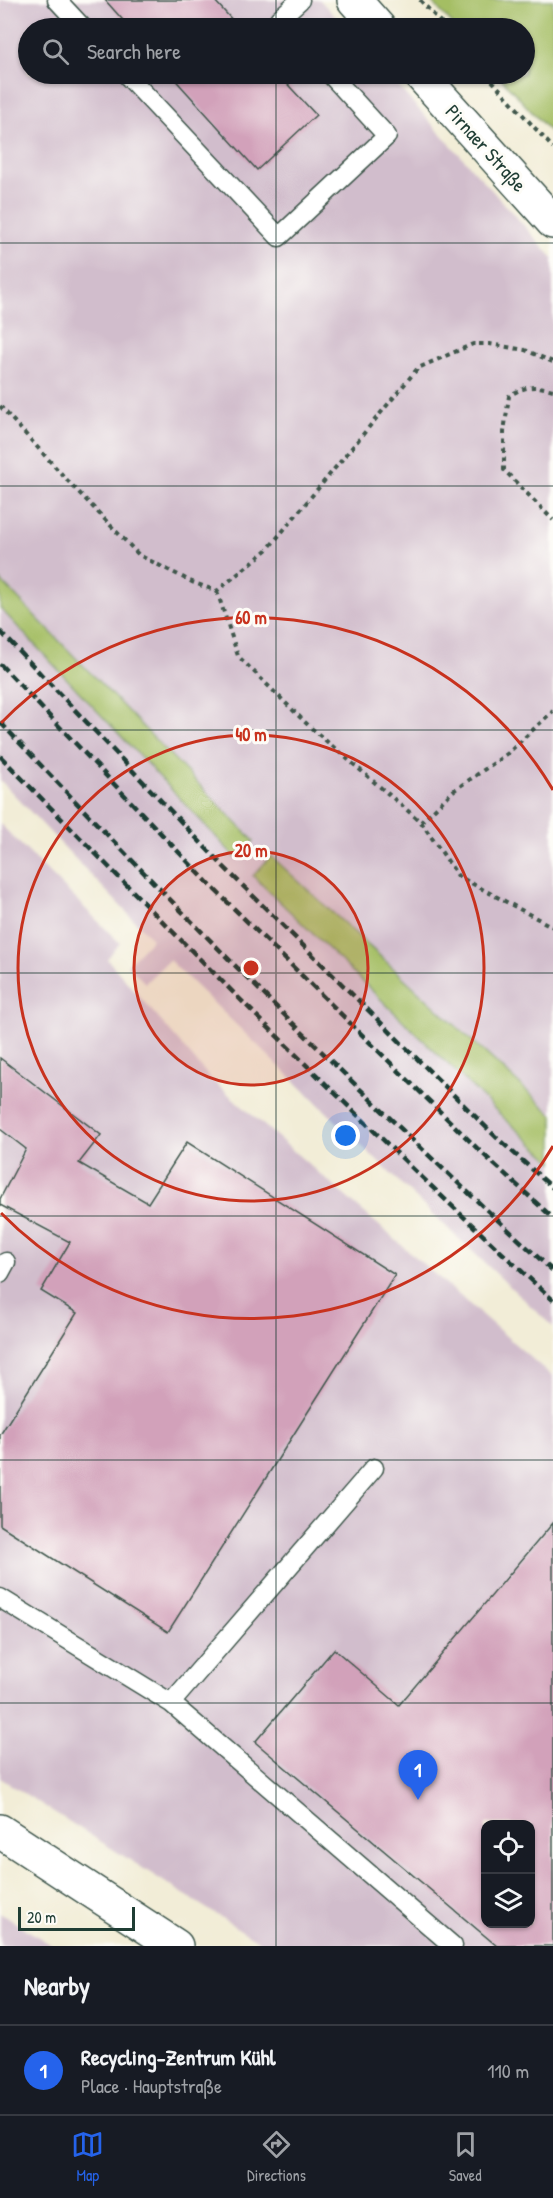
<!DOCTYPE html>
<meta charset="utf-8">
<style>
:root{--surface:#171b24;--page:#20242c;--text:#f1f3f6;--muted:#9ea1a6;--line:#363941;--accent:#2563eb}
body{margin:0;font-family:"Patrick Hand",sans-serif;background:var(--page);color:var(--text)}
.controls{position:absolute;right:18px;bottom:18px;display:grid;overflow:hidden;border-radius:12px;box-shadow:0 2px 4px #0004}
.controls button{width:54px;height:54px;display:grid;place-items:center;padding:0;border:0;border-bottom:2px solid var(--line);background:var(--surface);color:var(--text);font:30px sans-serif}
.scale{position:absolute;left:18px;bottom:15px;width:117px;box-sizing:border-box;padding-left:6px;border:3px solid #1f3d34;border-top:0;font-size:16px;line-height:21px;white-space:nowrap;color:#1f3d34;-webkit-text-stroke:4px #fdfcf7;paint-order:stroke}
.you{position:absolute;left:346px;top:1136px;width:21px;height:21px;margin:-15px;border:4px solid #fff;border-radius:50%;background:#1a73e8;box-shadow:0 0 0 9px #1a73e833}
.badge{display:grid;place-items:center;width:39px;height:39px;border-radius:50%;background:var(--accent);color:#fff;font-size:20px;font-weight:700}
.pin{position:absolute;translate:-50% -50px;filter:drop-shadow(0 2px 3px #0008)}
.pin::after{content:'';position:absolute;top:32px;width:21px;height:18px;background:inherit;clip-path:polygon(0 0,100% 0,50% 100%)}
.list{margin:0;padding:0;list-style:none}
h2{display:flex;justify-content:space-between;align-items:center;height:78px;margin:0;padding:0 24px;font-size:26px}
h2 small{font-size:20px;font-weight:400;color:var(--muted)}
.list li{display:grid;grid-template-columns:39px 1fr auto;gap:18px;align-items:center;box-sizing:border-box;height:90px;padding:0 24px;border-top:2px solid var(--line)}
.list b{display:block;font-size:22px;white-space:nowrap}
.list p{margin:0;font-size:20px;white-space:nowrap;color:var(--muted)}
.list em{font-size:20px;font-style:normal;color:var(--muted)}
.icon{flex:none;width:33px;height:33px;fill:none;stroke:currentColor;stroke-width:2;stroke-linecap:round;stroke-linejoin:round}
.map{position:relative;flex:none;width:553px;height:1946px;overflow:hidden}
.search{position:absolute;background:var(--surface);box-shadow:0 2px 4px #0004;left:18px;right:18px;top:18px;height:66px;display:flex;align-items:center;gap:15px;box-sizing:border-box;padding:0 21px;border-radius:33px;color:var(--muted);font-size:22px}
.sheet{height:168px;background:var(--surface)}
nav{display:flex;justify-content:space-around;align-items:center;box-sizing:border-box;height:84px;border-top:2px solid var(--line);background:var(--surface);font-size:16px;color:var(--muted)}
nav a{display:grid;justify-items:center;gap:3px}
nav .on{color:var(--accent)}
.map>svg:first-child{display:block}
.industrial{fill:#d1bdcc;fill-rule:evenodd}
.green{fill:#a4be64;stroke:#627e4c;stroke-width:1.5}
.building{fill:#d2a1ba;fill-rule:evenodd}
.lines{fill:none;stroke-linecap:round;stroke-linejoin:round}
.lane-casing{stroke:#3f574c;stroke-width:21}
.secondary-casing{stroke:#3f574c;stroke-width:36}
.path{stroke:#3f574c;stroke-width:4;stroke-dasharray:4.5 4.5;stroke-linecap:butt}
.lane{stroke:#fff;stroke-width:18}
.secondary{stroke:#fff;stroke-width:33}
.rail{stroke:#1f3d34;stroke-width:4.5;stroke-dasharray:9 4.5;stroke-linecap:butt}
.grid{fill:none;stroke:#1f3d34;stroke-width:1.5;stroke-opacity:0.55}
.ring{fill:none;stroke:#c8321e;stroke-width:3}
.labels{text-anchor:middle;stroke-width:6;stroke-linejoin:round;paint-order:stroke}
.street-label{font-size:20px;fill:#1f3d34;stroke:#fdfcf7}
.centre{fill:#c8321e;stroke:#fdfcf7;stroke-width:3}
.ring-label{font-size:18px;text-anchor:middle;font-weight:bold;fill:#c8321e;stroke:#fdfcf7;stroke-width:6;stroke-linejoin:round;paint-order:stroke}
</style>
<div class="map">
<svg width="553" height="1946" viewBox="0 0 553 1946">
<rect width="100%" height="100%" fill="#fdfcf7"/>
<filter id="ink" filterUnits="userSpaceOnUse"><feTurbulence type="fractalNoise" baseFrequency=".0167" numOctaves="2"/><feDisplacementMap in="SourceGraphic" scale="12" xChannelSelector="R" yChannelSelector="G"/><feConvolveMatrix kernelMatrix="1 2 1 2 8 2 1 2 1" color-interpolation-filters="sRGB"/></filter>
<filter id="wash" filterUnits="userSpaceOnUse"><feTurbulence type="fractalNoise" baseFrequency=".008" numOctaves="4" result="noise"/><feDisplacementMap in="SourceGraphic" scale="24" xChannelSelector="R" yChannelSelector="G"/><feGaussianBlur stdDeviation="1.35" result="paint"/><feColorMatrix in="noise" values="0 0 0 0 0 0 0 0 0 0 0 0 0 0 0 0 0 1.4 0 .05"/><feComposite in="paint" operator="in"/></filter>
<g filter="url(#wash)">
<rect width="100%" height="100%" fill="#f2edd7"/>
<!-- industrial -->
<path class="industrial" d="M0,0H320L346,28H28V74H387L553,258V1115L271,857L253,876L505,1119L553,1162V1327L424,1206L169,960L145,983L127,965L152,939L0,780V608L236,857L254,841L0,580Z
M0,824L120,943L107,959L212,1080L553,1377V1946H266L0,1778ZM486,1824H530V1924H486Z
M0,1913L53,1946H0Z"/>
<!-- green -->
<path class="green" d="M430,0H553V135L497,74H524V28H456Z
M0,580L254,841L236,858L0,608Z
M271,856L553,1115V1162L505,1119L253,876Z"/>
<g id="blocks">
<!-- building -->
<path class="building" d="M105,0H214L234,22L227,28H130Z
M170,74H278L316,115L257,170Z
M0,1058L101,1135L79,1163L148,1203L187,1142L395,1275L168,1632L0,1525V1435L77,1313L41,1291L70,1242L0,1205V1199L26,1149L0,1129Z
M553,1523V1946H497L255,1742L334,1649L399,1705ZM486,1824H531V1923H486Z"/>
</g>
</g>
<g filter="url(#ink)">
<use href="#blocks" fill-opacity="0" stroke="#3f574c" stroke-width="1.5"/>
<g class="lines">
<defs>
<path id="lane" d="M57,0L83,28
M288,28L279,19L300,0
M126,74L279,237L387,136L330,74
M0,1273L6,1262
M374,1468L171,1703L453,1946
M0,1598L171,1703"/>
<path id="secondary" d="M354,0L379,28
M420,74L553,222
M0,1831L176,1946"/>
</defs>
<!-- lane casing -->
<use href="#lane" class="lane-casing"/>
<!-- secondary casing -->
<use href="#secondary" class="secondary-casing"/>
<!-- path -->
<path class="path" d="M420,0L446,28
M486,74L553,148
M553,390C534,385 525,386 509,396L504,432V470L553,520
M0,406L67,480L139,555L192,582L217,591L267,550L418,368L473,344H490L525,350L553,362
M217,591L238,656L310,727L421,822L453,791L507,754L553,711
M421,822L458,876L553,927"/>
<!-- lane -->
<use href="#lane" class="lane"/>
<!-- secondary -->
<use href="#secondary" class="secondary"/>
<!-- rail -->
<path class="rail" d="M0,631L223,866L496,1137L553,1188
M0,664L209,884L482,1153L553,1218
M0,722C178,911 361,1096 553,1271
M0,756C181,941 362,1125 553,1300"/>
</g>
</g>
<!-- grid -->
<path class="grid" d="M276,0V28M276,74V1946M0,243H553M0,486H553M0,730H553M0,973H553M0,1216H553M0,1460H553M0,1703H553"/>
<!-- distance rings -->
<circle cx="251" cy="968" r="117" fill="#c8321e" fill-opacity=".12"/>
<g class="ring">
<circle cx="251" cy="968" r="117"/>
<circle cx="251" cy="968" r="233"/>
<path d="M553 1146A350 350 0 0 1 1 1213M1 723A350 350 0 0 1 553 790"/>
</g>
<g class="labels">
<!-- street labels -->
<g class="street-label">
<text transform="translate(486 148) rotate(48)" y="7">Pirnaer Straße</text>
</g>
</g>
<circle cx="251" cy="968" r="9" class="centre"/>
<g class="ring-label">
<text x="251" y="624">60 m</text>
<text x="251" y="741">40 m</text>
<text x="251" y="857">20 m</text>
</g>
</svg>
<div class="controls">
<button><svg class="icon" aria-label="locate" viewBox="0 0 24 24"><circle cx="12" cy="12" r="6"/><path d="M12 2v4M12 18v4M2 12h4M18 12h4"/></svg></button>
<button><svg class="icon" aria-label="layers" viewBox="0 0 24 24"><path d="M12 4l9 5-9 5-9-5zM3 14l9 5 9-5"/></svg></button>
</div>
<div class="scale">20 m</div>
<div class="you"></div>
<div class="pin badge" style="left:418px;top:1800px">1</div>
<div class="search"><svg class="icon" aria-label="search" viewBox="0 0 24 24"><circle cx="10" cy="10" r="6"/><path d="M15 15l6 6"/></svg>Search here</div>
</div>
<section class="sheet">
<h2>Nearby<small></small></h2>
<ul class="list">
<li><span class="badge">1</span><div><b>Recycling-Zentrum Kühl</b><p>Place · Hauptstraße</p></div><em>110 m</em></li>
</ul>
</section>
<nav>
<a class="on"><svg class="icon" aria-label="map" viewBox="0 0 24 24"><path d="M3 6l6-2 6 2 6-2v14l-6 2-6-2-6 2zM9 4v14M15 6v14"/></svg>Map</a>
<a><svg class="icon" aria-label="directions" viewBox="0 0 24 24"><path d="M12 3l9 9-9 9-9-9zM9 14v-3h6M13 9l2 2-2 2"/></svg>Directions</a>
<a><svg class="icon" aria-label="saved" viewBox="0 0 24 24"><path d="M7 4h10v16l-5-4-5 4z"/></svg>Saved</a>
</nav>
